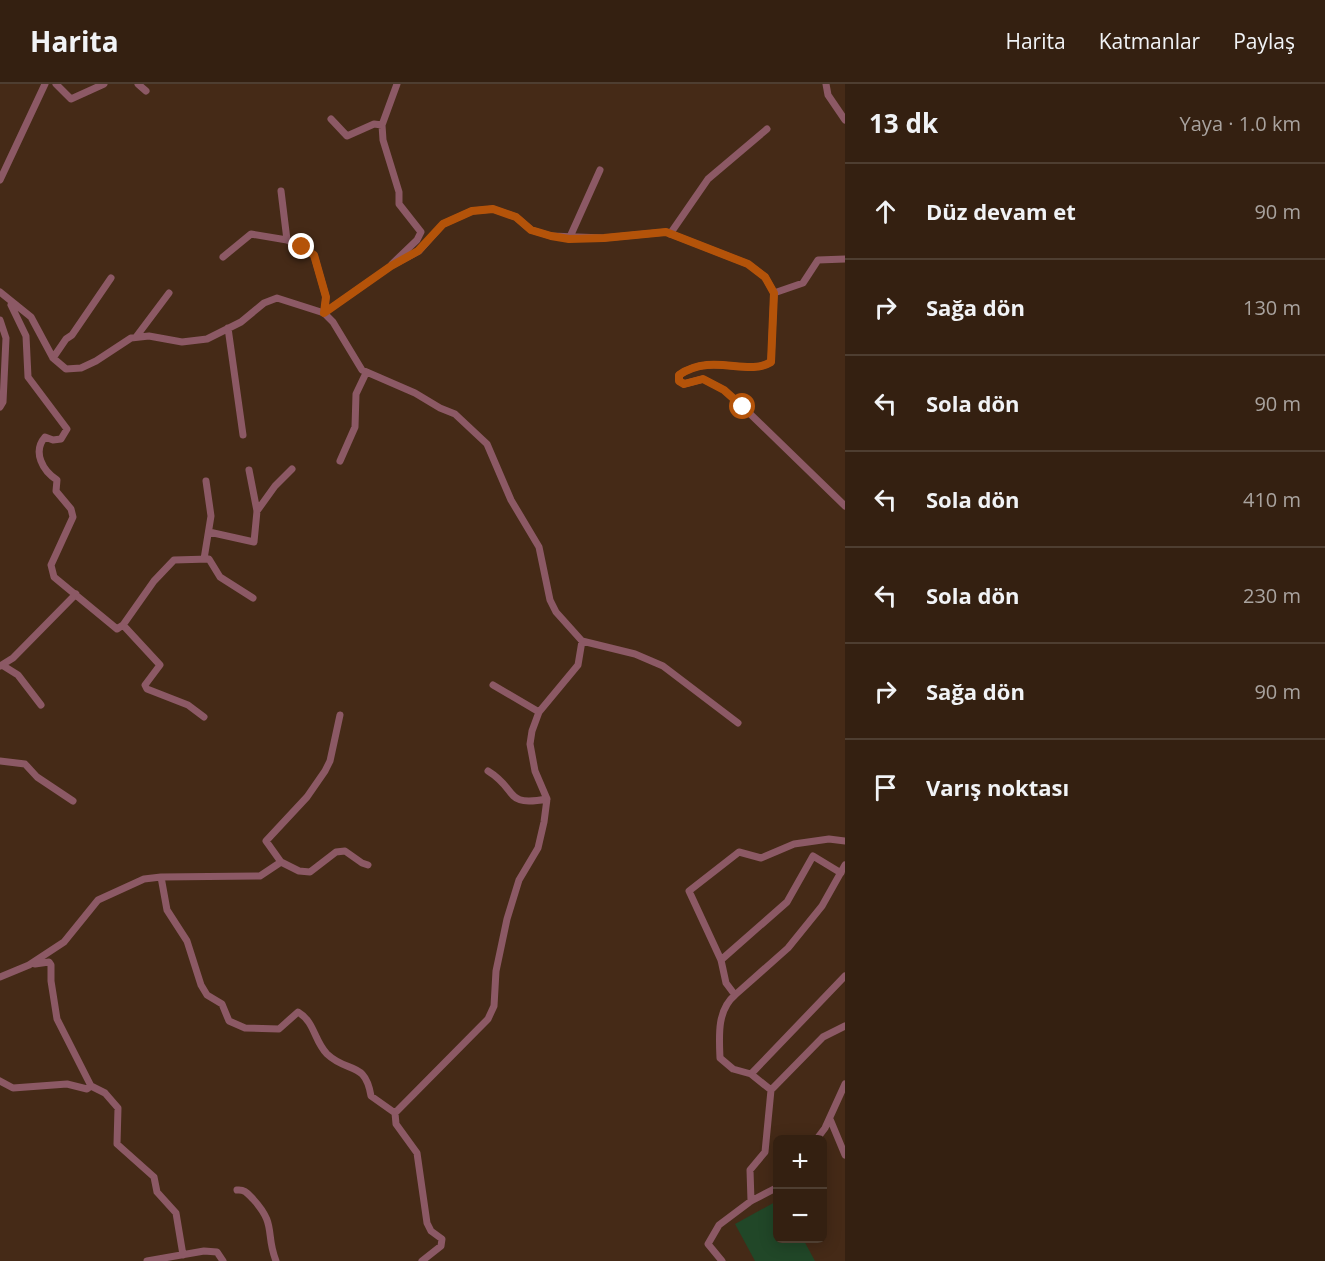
<!DOCTYPE html>
<html lang="tr">
<meta charset="utf-8">
<style>
:root{--surface:#342011;--page:#3c281a;--text:#f1f3f6;--muted:#a9a39f;--line:#4e3e31}
body{margin:0;font-family:"Open Sans",sans-serif;background:var(--page);color:var(--text)}
.controls{position:absolute;right:18px;bottom:18px;display:grid;overflow:hidden;border-radius:9px;box-shadow:0 3px 15px #0003}
.controls button{width:54px;height:54px;display:grid;place-items:center;padding:0;border:0;border-bottom:2px solid var(--line);background:var(--surface);color:var(--text);font:30px sans-serif}
.stop{position:absolute;width:18px;height:18px;margin:-14px;border:4px solid #b45309;border-radius:50%;background:#fff}
.stop.end{background:#b45309;border-color:#fff;box-shadow:0 2px 6px #0008}
.list{margin:0;padding:0;list-style:none}
h2{display:flex;justify-content:space-between;align-items:center;height:78px;margin:0;padding:0 24px;font-size:26px}
h2 small{font-size:20px;font-weight:400;color:var(--muted)}
.list li{display:grid;grid-template-columns:39px 1fr auto;gap:18px;align-items:center;box-sizing:border-box;height:96px;padding:0 24px;border-top:2px solid var(--line)}
.list b{display:block;font-size:22px;white-space:nowrap}
.list em{font-size:20px;font-style:normal;color:var(--muted)}
.icon{flex:none;width:33px;height:33px;fill:none;stroke:currentColor;stroke-width:2;stroke-linecap:round;stroke-linejoin:round}
.map{position:relative;flex:none;width:845px;height:1177px;overflow:hidden}
header{display:flex;align-items:center;gap:36px;box-sizing:border-box;height:84px;padding:0 30px;background:var(--surface);border-bottom:2px solid var(--line)}
header strong{font-size:28px}
nav{display:flex;gap:33px;margin-inline-start:auto;font-size:21px}
main{display:flex}
aside{flex:1;background:var(--surface)}
.map>svg:first-child{display:block}
.grass{fill:#214728}
.lines{fill:none;stroke-linecap:round;stroke-linejoin:round}
.minor{stroke:#8c5965;stroke-width:7}
.route{stroke:#b45309;stroke-width:8}
</style>
<header>
<strong>Harita</strong>
<nav><a>Harita</a><a>Katmanlar</a><a>Paylaş</a></nav>
</header>
<main>
<div class="map">
<svg width="845" height="1177" viewBox="0 0 845 1177">
<rect width="100%" height="100%" fill="#452a17"/>
<!-- grass -->
<path class="grass" d="M777,1117L778,1154L803,1155L815,1177H755L735,1140Z"/>
<g class="lines">
<!-- minor -->
<path class="minor" d="M56,0L71,15L104,0
M138,0L146,7
M826,0L828,11L845,36
M331,35L347,52L374,40L382,41
M0,96L45,0
M281,107L287,156
M670,150L708,95L767,45
M569,155L600,86
M223,173L251,150L287,156L314,171L326,213L324,229
M392,180L417,156L421,148L399,120V108L383,56L382,41L397,0
M0,208L31,233L53,274L66,285L81,284L96,277L131,254L149,252L182,258L207,255L241,238L264,219L277,214L324,229L333,238L362,286L415,309L440,324L455,330L487,360L511,416L539,463L550,516L556,528L582,557L578,581L539,628L532,647L530,660L535,687L547,715L544,738L538,764L519,796L507,835L496,887L494,922L488,935L395,1029L396,1040L417,1069L427,1139L431,1147L442,1155L441,1162L422,1177
M774,209L803,199L818,176L845,175
M11,221L26,252L28,293L67,345L61,355L53,356L45,353C32,368 43,387 57,396L56,407L71,425L73,433L51,481L54,493L117,545L123,541L154,497L174,476L209,475L220,493L253,514
M324,229L391,182L419,167L443,140L472,127L493,125L516,133L531,146L551,152L604,154L666,148L748,180L765,193L774,209L771,278C747,293 713,268 679,291V297L684,300L703,295L724,306L743,323L845,422
M0,236L6,254L3,318L0,323
M228,244L243,351
M136,253L169,209
M53,274L66,255L72,251L111,194
M340,377L355,343L356,310L366,289
M257,427L275,402L292,385
M209,448L254,458L257,427L249,386
M204,475L211,432L206,397
M123,541L160,581L145,601L147,605L188,621L204,633
M582,557L635,570L663,582L738,639
M2,581L18,591L41,621
M0,582L13,574L76,510
M493,601L539,628
M0,677L25,680L37,693L73,717
M488,687C519,706 503,723 547,715
M281,778L299,787L310,788L336,768L345,767L362,779L368,781
M161,793L260,792L281,778L266,757L307,713L325,687L330,677L340,631
M721,876L787,818L813,772L841,789
M35,880L49,878L51,881V897L57,935L91,1002L105,1009L118,1024L117,1060L154,1093L157,1108L176,1129L183,1171
M0,893L29,881L64,858L98,816L144,795L161,793L167,826L187,857L201,901L207,911L222,920L229,937L245,944L279,945L298,928C315,938 314,957 327,970C348,990 365,976 371,1012L395,1029
M735,911L788,864L822,822L845,781
M751,990L845,892
M0,997L13,1004L67,1000L87,1005L91,1002
M771,1006L751,990L733,985L720,974C719,952 717,926 735,911L726,899L721,876L689,807L739,768L761,774L794,760L829,755L845,757
M830,1035L845,1071
M816,1056L825,1044L845,1000
M237,1106C245,1105 248,1110 253,1115C277,1141 265,1149 276,1177
M751,1117L750,1086L765,1068L771,1006L823,953L845,942
M147,1177L204,1167L217,1168L223,1177
M722,1177L708,1160L719,1141L751,1117L778,1103"/>
</g>
<g class="lines">
<!-- route -->
<path class="route" d="M302,163L314,171L326,213L324,229L391,182L418,167L443,140L472,127L493,125L516,133L531,146L551,152L569,155L604,154L666,148L748,180L765,193L774,209L771,278C747,293 713,268 679,291V297L684,300L703,295L724,306L743,323"/>
</g>
</svg>
<div class="controls">
<button>+</button>
<button>−</button>
</div>
<div class="stop" style="left:743px;top:323px"></div>
<div class="stop end" style="left:302px;top:163px"></div>
</div>
<aside>
<h2>13 dk<small>Yaya · 1.0 km</small></h2>
<ul class="list">
<li><svg class="icon" aria-label="ahead" viewBox="0 0 24 24"><path d="M12 20V5M6 11l6-6 6 6"/></svg><div><b>Düz devam et</b></div><em>90 m</em></li>
<li><svg class="icon" aria-label="right" viewBox="0 0 24 24"><path d="M7 20v-9h11M14 6l5 5-5 5"/></svg><div><b>Sağa dön</b></div><em>130 m</em></li>
<li><svg class="icon" aria-label="left" viewBox="0 0 24 24"><path d="M17 20v-9H6M10 6l-5 5 5 5"/></svg><div><b>Sola dön</b></div><em>90 m</em></li>
<li><svg class="icon" aria-label="left" viewBox="0 0 24 24"><path d="M17 20v-9H6M10 6l-5 5 5 5"/></svg><div><b>Sola dön</b></div><em>410 m</em></li>
<li><svg class="icon" aria-label="left" viewBox="0 0 24 24"><path d="M17 20v-9H6M10 6l-5 5 5 5"/></svg><div><b>Sola dön</b></div><em>230 m</em></li>
<li><svg class="icon" aria-label="right" viewBox="0 0 24 24"><path d="M7 20v-9h11M14 6l5 5-5 5"/></svg><div><b>Sağa dön</b></div><em>90 m</em></li>
<li><svg class="icon" aria-label="arrive" viewBox="0 0 24 24"><path d="M6 21V4h12l-3 4 3 4H6"/></svg><div><b>Varış noktası</b></div></li>
</ul>
</aside>
</main>
